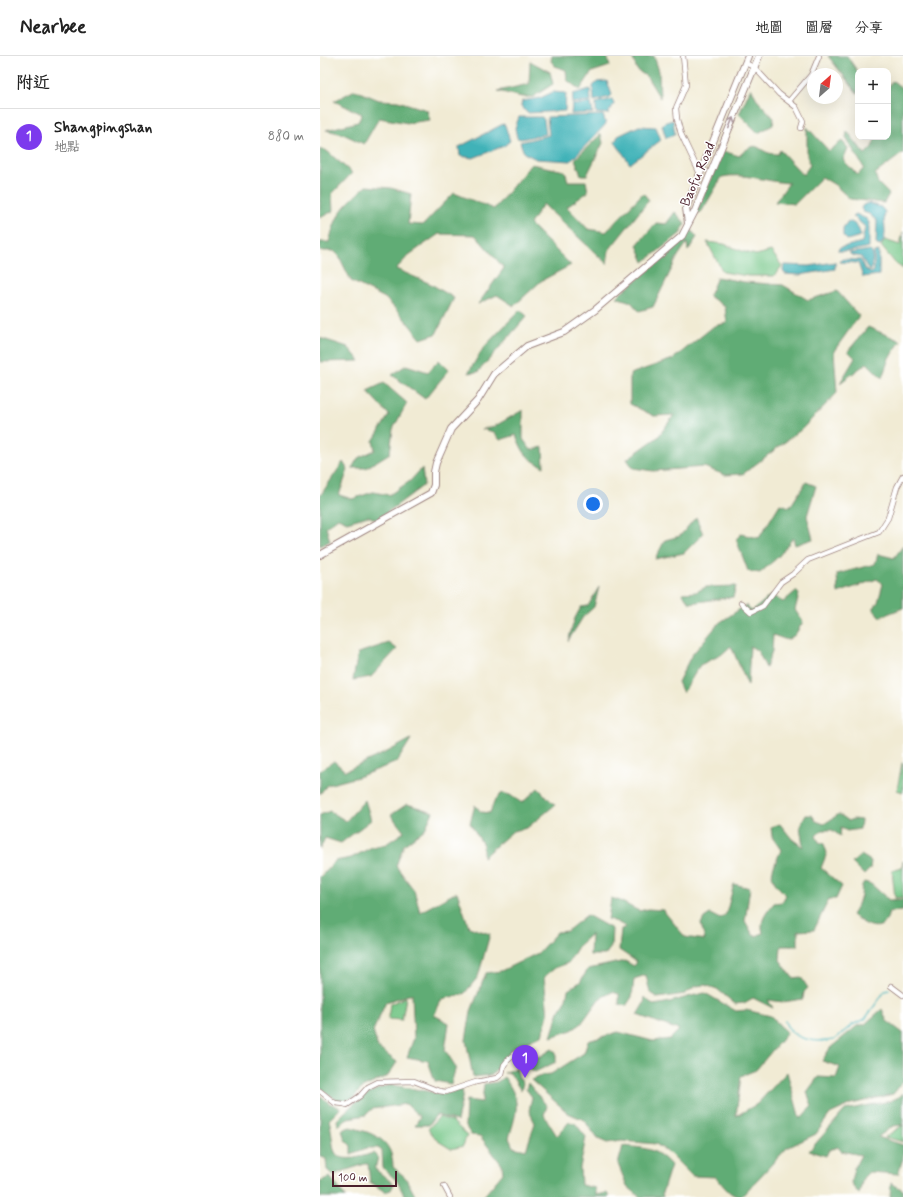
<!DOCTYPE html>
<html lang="zh-TW">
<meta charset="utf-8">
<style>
:root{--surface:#fff;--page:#f6f6f6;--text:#222;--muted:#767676;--line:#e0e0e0;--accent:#7c3aed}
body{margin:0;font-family:Mynerve,"LXGW WenKai TC",sans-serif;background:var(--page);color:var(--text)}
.controls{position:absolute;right:12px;top:12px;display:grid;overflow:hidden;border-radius:8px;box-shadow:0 4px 16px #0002}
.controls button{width:36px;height:36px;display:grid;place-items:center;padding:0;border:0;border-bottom:1px solid var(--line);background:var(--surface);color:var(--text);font:20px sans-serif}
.compass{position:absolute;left:487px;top:12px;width:36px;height:36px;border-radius:50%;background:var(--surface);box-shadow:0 4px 16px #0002;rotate:28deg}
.scale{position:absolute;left:12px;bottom:10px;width:65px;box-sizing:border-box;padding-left:4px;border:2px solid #4a1f2b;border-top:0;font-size:11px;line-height:14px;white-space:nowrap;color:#4a1f2b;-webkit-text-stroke:3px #fff;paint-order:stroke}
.you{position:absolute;left:273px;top:448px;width:14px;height:14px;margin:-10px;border:3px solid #fff;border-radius:50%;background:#1a73e8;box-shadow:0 0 0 6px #1a73e833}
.badge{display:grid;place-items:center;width:26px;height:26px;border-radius:50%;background:var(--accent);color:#fff;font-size:13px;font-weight:700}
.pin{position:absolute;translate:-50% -33px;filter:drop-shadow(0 1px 2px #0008)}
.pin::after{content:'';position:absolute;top:21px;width:14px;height:12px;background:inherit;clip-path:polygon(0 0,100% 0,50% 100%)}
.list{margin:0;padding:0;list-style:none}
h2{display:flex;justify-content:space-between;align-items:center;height:52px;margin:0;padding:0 16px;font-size:17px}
h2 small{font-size:13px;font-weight:400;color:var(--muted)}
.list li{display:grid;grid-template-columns:26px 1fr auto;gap:12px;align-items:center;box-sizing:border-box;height:56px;padding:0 16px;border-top:1px solid var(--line)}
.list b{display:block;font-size:15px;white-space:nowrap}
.list p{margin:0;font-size:13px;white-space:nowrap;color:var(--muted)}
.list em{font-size:13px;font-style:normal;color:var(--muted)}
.map{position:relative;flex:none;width:583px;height:1141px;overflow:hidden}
header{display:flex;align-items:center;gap:24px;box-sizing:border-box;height:56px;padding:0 20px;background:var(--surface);border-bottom:1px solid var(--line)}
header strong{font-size:19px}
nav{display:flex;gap:22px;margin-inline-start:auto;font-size:14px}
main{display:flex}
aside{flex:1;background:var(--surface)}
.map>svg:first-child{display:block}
.green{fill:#77c789;stroke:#60735a}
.forest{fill:#61ac75;stroke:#566650}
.water{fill:#41b2b8;stroke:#466872}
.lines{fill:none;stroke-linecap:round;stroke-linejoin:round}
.stream{stroke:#41b2b8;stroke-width:1.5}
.street-casing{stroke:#9e8580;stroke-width:6}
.secondary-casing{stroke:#9e8580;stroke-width:8}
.street{stroke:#fff;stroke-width:4.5}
.secondary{stroke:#fff;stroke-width:6}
.oneway{stroke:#ae9aa0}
.labels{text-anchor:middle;stroke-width:3;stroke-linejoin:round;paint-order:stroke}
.street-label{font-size:14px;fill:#4a1f2b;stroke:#fff}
</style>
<header>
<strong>Nearbee</strong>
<nav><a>地圖</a><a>圖層</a><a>分享</a></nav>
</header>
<main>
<aside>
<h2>附近<small></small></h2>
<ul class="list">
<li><span class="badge">1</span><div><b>Shangpingshan</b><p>地點</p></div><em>880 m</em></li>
</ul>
</aside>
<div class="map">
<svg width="583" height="1141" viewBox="0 0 583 1141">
<rect width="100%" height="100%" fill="#fff"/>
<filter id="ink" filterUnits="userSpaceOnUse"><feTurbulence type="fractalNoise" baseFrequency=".025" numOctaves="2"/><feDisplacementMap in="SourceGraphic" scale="8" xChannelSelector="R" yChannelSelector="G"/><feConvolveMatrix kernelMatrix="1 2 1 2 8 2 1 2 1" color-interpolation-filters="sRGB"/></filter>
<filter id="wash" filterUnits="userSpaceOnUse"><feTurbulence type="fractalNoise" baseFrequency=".012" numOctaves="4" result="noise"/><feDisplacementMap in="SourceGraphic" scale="16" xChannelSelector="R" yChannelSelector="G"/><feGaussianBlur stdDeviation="0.9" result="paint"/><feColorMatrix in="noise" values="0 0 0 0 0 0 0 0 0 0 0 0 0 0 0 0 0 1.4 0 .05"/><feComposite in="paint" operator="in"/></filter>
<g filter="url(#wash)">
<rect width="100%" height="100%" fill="#f1ebd4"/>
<!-- green -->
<path class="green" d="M583,176V213L575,207L561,190L565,184L580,189Z
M387,186L404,188L425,196L436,199L451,195L462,210L454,220H428L403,216Z
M582,707H583V736L577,734Z
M583,805V841L575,842L572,814L582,811Z
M86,941L82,964L68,963L70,948Z
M119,1061L132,1065L147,1079L143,1090L131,1093L118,1085L108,1073Z
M583,1069V1086L565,1081Z"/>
<!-- forest -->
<path class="forest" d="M232,0H287L290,10L272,16L260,34L247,24L246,14L235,10L231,5Z
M312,0H334L339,15L340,42L327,21L317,14Z
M508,0H527L538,16V38Z
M210,5L230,16L233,28L213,41H202L178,35L209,28Z
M573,25L583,33V97L555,118L558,127L569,138L564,147L530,143L515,129L502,121L475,148L455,146L469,127C447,126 423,116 402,121L382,155L380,157L376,156L403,95L419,100C441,79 436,99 458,98L460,94L483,119L490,109L487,100V71L509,95L522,85L528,92L523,104L538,119L544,112L526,82L527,75L545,98L552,91L556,81H568V31Z
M431,32L438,45L454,62L453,69L438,77L419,58Z
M35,34L59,44L78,45L107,54L110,64L88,67L59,62L44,88L23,78L6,74L38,66L42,58L14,45Z
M281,78L283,87L267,119H261L255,103Z
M0,93L7,95L32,117L12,138L13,155L0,162Z
M211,108L245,115L248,125H266L268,136L247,151L268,173L286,176L323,137L329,144L289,194L287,208L223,148L210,168L251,209L221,225L194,250L177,239L158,248L184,212L155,179L119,178L89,199L76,213L111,228L134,242L116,278L101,283L82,260L65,242L31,225L19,200L14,195H0V186H9C18,154 22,152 46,130L71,132L91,138L88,168L103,169L134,137L174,153Z
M355,156L365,167L361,177L324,206L317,189L336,167L346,168Z
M370,173L377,181L368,195L367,187L358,200L333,251L319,255L311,246L296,241L345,201Z
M397,221L424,226L463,229L488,244L517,235L539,260L514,295L517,337L482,373L423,418L405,419L384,411L333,415L313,412L307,403L338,381L354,359L334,360L310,348V318L353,303L394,270L407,267L405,251L389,240Z
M200,254L207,260L158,316L148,317L164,291Z
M548,271L581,285L569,302L562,322L547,307L520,327L535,302L528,295Z
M0,282L28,291L40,305L0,306Z
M119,304L129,314L105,343L72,319L86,309L108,316Z
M64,327L87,347L73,373L70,397L46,412H32L38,402L55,394L53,385L69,359L47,335Z
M203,354V383L211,394L223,391L224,411C206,402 203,397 196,379L180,384L174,376L162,373L175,370Z
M23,406L28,414L19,439L32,443L53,436L69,439L90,425L102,412L104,429L57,464L48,460L27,466L18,462L6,471L10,485L0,490V440Z
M486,426L496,430L487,460L493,483L475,489L473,482L459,500L440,517L428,515L416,483L421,478L439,482L460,448L470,451Z
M376,461L383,478L364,497L335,503L345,484L360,480Z
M583,490V552L560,561L553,553L558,546L563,528L557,523L518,537L517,518L555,508L558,498L574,502Z
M416,530L413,541L370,547L362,537L376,536L386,531Z
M279,531L274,551L263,561L248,585L255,562L261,551L268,550Z
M476,535L479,538L475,554L483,566L475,579L467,584L453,579L452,595L446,612L438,595L430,590L428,630L411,590L401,599L380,609L363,637L358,626L371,600L399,567L426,549L432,555L451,539L463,546Z
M69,587L77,593L51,621L33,624L38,597Z
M91,683L77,706L38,721L7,729L0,738V715L14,705L25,715L69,695Z
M218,732L235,749L207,772L193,775L163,801V789L150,767L155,749L161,756L170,757L174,745L182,737L190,739L202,747Z
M45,744L51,764L21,787L5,782L0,793V759L10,755L26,765Z
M87,748L113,756L105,773L84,789L76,810L94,834L100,856L137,836L149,871L170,878L158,921L144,938L122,943L114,959L129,967L125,994L136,1011L131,1028L115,1025L108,1005L87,1001L94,982L92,938L66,946L53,975L58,992L77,1006L68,1020L42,1032L33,1042L25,1045H18L0,1032V821L15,805L31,802L52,791L66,788L84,776L71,759Z
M519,758L529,765L533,763L541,764L540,773L527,775L521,772L520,780L512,774H502L496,780L499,786L504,788L507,797L501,812L522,830L516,843H509L494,874L478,875V890H461L460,904L473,922L481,921L488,932L484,936L483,943L463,946L448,944L453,952L433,942L424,947L415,948L397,933L385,929L376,930L365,938L338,942L330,937L326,919L314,923L312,941L306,950L299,948V938L292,936L279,943L261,968L252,974L231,981L239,955L245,947L248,934L260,926L268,913L305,905L314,910L317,906L299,894L301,873L306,871L297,866L288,863L291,842L298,844L319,855L328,853L343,854L365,881L385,884L381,868L384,862L390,858L400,863L406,858L414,828L430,832L425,865L433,879L436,880L443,877C439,864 447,856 454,847L462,846L466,839C446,820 451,818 461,794L452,781L451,771L460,768L472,783L483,791L480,770L486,759H492L496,765L504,768Z
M541,799L551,805L550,813L544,819L532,807Z
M544,826L551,828L569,844L583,843V855L569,856C564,880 546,870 532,859C536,853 539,847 541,840C542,834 540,831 544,826Z
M267,859L292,873L291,891L285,899H270L271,878L259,889L248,907L235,912L224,921L228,959L222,979L192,993L172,1019L153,1021L146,984L151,955L166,917L181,915L218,897L237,876L247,875Z
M385,937L416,955L426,954L451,960L467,977L436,1014L421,1020L416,1060L437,1048L467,1016L480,1063L492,1050L487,1036L498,1021L516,1022L520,1011L502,1005L510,992L537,970L545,968L562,953L567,965L583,977V1026L573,1038L532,1048L510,1058L496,1078L467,1092L421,1141C409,1140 403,1129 396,1121L372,1120L349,1097L336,1088L302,1085L287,1087L278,1083L264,1064L248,1057L211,1024L223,1019L231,1018L264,997L268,985L298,976L333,985L350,983L359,974L317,959L324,947L325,941L333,949C351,947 367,940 385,937Z
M232,993L236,996V1006L215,1016L202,1008L201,1002L202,996L206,997L208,1002L221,1000Z
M196,1012L199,1022L203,1027L201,1035L190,1017H184Z
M184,1021C202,1046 197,1054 189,1082L193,1091L206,1094L215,1067L209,1055L212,1041L206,1033L208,1027L227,1050L224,1059L237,1080L249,1066L255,1067L266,1081L260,1112L261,1129L275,1132V1139L287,1137L289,1141H163L183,1117L182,1109L160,1080L151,1079L145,1069L146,1044L162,1046L164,1028L177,1026Z
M72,1029L123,1038L142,1034L143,1038L137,1065L116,1059L109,1069H95L100,1061L86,1048L52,1053L46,1059L28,1062L18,1070L17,1064C33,1047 49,1033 72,1029Z
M583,1037V1069L573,1070L558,1081L583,1089V1102L578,1118L549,1116L543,1122L539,1138L531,1127L534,1112L541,1099L521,1095L518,1091L509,1094L506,1100L489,1095L525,1054L570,1045L579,1041Z
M0,1039L9,1047L21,1052L9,1064C12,1072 12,1090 15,1096C21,1108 44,1100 53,1097L58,1101L55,1113L74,1128L71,1134L65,1136L50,1126L48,1108H45L18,1117L14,1120L7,1114L6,1103L0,1100Z
M30,1071C53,1077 73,1083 73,1111L85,1121L96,1141L84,1139L77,1125L63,1112L62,1095L58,1092H47L31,1098V1090L25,1084L22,1074Z
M303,1090C325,1092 336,1092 351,1109L342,1137L343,1141H320L307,1130L298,1108Z
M10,1121L26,1141H0V1125Z
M571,1127L583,1134V1141H570Z"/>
<!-- water -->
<path class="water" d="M287,25L292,39L290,41L274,45L273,30L277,26Z
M270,33L271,45L252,47L253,38Z
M233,36L246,37L245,55L207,57L201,50L202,45L220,42Z
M292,43L294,48L288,58L276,57V47Z
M271,47L273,57L251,58L252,49Z
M283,59L286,68L251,105L216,103L204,97L200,86L229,79L227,61Z
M199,61H222L224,64L226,78L201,83L197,82L195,72Z
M353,64L355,78L346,82L342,69L346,66Z
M183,68L185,69L190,85L184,90L153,102L140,100L139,91Z
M319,70L336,71L341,84L310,108L295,86L298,80Z
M549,147L561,151L565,156C562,166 570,182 559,190L556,188L557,165L549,158L543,156L541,152L543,149Z
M536,158L547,163L549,167V191L531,195H518L519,192L542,186L545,171L533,160Z
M528,165C536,167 539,172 541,180L527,184L523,180V172Z
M550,194L553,199L551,215L548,213L541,201L531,199L529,197Z
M559,195V219L543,221L538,207L520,206L522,203L541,204L544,212L551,217L554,215V196Z
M515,206V213L480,219L465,218L463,215L464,209L489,210Z"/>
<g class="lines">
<!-- stream -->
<path class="stream" d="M465,965C470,984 497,987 514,984L532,969L545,963L565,935L569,934"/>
</g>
</g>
<g filter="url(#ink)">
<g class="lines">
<defs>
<path id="street" d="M363,0L366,29L356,52L357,63L361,78L380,118
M425,7L434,11L459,38L476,51L483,65L481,72
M469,45L491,19L499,0
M421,547L431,556L443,550L461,526L473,518L488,504L559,476L568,462L577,431L583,420
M571,930L583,939
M0,1035L15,1047L24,1048L27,1049L40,1040L48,1031L58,1026L94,1025L119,1035L126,1036L156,1026L177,1022L182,1018L184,1009L188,1004L200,994
M124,1130L130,1141"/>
<path id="secondary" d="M368,167L366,152L428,0
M0,499L111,437L114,429V416L116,407L131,373L158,344L174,318L207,290L244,276L275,254L362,180L375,155L439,0"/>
</defs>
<!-- street casing -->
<use href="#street" class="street-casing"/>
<!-- secondary casing -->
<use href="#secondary" class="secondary-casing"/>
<!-- street -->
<use href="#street" class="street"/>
<!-- secondary -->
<use href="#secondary" class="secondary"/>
</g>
<!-- one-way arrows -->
<defs><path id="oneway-shaft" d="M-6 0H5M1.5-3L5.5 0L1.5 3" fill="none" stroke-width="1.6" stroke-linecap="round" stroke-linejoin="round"/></defs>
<use class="oneway" href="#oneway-shaft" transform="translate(411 67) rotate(-68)"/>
</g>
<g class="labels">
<!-- street labels -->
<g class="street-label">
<text transform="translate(377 118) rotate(-67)" y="5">Baofu Road</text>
</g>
</g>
</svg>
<div class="controls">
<button>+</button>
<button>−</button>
</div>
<svg class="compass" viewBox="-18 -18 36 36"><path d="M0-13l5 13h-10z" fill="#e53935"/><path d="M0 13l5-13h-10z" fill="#767676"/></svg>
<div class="scale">100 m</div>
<div class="you"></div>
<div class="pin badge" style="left:205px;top:1022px">1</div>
</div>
</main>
